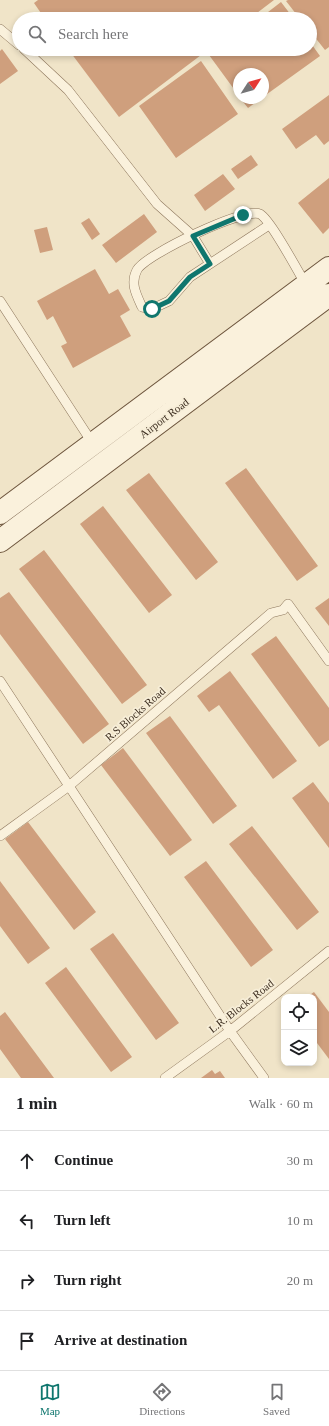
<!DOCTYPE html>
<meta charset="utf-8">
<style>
:root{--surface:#fff;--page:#f6f6f6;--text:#202124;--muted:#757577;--line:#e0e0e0;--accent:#0f766e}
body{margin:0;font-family:"Times New Roman",serif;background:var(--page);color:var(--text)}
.controls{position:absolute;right:12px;bottom:12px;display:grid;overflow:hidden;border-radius:8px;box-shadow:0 2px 6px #0003}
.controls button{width:36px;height:36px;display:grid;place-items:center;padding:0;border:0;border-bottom:1px solid var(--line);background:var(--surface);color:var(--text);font:20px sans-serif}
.compass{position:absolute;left:233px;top:68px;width:36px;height:36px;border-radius:50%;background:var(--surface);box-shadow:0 2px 6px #0003;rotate:54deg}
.stop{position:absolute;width:12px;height:12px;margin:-9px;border:3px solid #0f766e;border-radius:50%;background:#fff}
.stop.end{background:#0f766e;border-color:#fff;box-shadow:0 1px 4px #0008}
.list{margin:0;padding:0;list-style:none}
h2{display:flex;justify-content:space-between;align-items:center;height:52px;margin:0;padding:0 16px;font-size:17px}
h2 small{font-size:13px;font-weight:400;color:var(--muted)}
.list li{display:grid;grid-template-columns:26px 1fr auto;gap:12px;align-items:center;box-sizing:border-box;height:60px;padding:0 16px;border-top:1px solid var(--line)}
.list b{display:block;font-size:15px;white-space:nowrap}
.list em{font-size:13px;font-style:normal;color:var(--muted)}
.icon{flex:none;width:22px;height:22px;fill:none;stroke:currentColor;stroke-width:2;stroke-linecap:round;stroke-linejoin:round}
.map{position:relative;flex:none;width:329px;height:1078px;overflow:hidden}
.search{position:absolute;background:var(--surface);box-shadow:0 2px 6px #0003;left:12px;right:12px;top:12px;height:44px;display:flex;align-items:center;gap:10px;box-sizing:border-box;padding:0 14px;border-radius:22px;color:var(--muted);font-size:15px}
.sheet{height:292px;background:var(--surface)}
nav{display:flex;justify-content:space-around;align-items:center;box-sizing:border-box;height:56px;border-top:1px solid var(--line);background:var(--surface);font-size:11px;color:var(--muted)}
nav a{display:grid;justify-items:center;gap:2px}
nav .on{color:var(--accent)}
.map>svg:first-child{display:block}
.building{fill:#cf9f7d}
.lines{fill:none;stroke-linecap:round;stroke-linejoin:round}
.lane-casing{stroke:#8d765c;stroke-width:10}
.secondary-casing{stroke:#6f573f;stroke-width:24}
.lane{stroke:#faf1dc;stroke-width:9}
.secondary{stroke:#faf1dc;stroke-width:22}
.route{stroke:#0f766e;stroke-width:5}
.labels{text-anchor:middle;stroke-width:3.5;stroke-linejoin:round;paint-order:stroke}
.street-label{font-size:11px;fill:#3d2e20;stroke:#f7eed8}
</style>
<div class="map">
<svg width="329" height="1078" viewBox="0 0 329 1078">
<rect width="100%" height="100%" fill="#f0e4c8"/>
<!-- building -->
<path class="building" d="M38,0H274L249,19H45L34,3Z
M288,0H329V47L325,50L310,31V19H300L286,1Z
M281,2L294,19H259Z
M310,42L320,56L263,97V74H239V96L209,55L217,49H310Z
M2,49L18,71L0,84V51Z
M68,49H209L119,117Z
M201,61L238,114L176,158L139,106Z
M329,95V141L324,145L316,135L296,149L282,129Z
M240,98H262L248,108Z
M251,155L258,165L238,179L231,169Z
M223,174L235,189L205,211L194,195Z
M329,178V228L323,234L298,203Z
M144,214L157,232L116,263L102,245Z
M89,218L100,234L92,240L81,223Z
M47,227L53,250L40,253L34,230Z
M95,269L109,294L118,289L130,310L120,316L131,336L73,368L61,346L67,343L53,316L47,320L37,301Z
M246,468L318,566L297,581L225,483Z
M149,473L218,562L196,580L126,490Z
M103,506L172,595L149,613L80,524Z
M44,550L147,685L122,704L19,569Z
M9,592L109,724L83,744L0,634V598Z
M329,598V626L315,608Z
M276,636L329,708V740L319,747L251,654Z
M230,671L297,761L273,779L219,705L209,712L197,696Z
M170,716L237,806L213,824L146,733Z
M123,748L192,840L170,856L101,765Z
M313,782L329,803V848L292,798Z
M28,822L96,912L74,930L5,839Z
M252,826L319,912L297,930L229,844Z
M206,861L273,950L251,967L184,877Z
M0,881L50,948L28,964L0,926Z
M113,933L179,1023L156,1040L90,949Z
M66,967L132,1057L111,1072L45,983Z
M314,992L329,1012V1059L314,1039V997H307Z
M5,1012L54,1078H21L0,1049V1016Z
M212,1070L215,1074L220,1071L225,1078H201Z"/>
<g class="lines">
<defs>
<path id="lane" d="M0,29L19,45
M24,49L68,90L157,204L193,236L210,264
M269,225L190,277L169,301L152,309L142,307C136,294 130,283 137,270C146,254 245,207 260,214C270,219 299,273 306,285
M0,301L93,444
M0,681L230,1031L264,1078
M0,836L69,786L271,613L283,610L288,604L329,661
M165,1078L230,1031L329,951"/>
<path id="secondary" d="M0,513L329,268
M0,541L329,295"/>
</defs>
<!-- lane casing -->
<use href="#lane" class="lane-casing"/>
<!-- secondary casing -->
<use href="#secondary" class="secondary-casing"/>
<!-- lane -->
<use href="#lane" class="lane"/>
<!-- secondary -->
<use href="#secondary" class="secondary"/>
</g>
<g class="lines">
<!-- route -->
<path class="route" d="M152,309L169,301L190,277L210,264L193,236L243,215"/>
</g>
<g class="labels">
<!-- street labels -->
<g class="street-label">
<text transform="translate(164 418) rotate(-37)" y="4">Airport Road</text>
<text transform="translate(135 714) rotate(-41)" y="4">R.S Blocks Road</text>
<text transform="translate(241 1006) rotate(-38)" y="4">L.R. Blocks Road</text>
</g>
</g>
</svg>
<div class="controls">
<button><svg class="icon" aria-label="locate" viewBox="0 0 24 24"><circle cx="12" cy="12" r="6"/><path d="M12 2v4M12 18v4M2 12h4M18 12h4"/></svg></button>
<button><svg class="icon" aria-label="layers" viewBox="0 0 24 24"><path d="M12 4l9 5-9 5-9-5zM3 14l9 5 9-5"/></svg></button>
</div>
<svg class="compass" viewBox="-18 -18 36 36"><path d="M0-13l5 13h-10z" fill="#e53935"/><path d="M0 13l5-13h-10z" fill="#757577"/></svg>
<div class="stop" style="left:152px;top:309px"></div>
<div class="stop end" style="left:243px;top:215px"></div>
<div class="search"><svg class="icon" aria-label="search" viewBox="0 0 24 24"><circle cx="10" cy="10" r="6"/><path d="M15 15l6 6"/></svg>Search here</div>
</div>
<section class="sheet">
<h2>1 min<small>Walk · 60 m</small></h2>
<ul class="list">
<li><svg class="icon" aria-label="ahead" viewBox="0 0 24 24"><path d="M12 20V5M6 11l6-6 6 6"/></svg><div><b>Continue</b></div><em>30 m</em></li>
<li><svg class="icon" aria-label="left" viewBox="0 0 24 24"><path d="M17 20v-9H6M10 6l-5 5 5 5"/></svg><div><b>Turn left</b></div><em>10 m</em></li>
<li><svg class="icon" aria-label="right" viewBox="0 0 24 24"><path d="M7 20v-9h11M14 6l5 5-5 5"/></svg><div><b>Turn right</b></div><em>20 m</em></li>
<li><svg class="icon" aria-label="arrive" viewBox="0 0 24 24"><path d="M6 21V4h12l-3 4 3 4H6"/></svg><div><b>Arrive at destination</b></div></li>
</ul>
</section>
<nav>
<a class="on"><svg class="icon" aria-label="map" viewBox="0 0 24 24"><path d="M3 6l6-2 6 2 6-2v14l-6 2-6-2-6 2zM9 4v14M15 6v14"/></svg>Map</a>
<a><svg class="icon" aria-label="directions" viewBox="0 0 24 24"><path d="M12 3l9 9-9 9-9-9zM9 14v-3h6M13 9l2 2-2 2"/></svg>Directions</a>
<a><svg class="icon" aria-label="saved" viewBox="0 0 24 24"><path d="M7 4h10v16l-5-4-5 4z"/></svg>Saved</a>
</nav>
